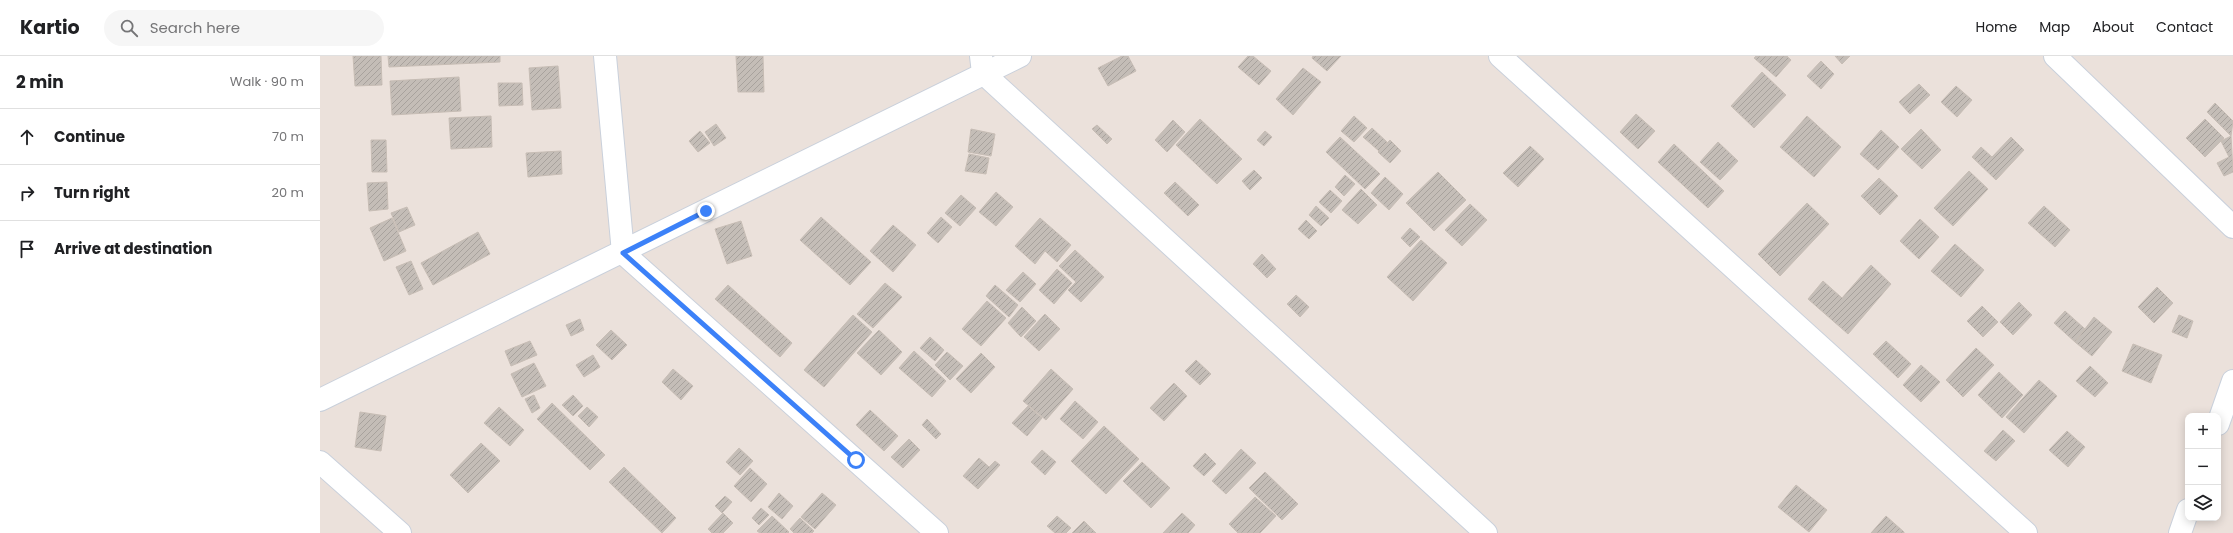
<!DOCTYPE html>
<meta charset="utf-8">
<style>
:root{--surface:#fff;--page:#f6f6f6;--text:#202124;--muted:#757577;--line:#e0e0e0}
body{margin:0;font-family:Poppins,sans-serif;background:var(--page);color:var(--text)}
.controls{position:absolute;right:12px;bottom:12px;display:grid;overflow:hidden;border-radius:8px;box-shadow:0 2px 10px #0003}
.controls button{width:36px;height:36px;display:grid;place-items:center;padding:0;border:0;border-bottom:1px solid var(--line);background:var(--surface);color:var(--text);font:20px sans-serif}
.stop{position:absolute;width:12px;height:12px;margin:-9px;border:3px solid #3c81f8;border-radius:50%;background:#fff}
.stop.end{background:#3c81f8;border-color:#fff;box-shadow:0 1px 4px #0008}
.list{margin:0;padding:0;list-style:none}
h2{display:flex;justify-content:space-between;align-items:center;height:52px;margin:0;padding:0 16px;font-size:17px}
h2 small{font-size:13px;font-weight:400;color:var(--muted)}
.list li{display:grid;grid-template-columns:26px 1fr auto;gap:12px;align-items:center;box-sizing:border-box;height:56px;padding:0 16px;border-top:1px solid var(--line)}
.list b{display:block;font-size:15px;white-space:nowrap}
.list em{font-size:13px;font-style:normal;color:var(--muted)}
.icon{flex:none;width:22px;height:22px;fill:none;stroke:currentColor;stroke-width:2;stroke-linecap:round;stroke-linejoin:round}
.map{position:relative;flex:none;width:1913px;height:477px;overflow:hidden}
header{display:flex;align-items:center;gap:24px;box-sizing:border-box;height:56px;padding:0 20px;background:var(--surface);border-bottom:1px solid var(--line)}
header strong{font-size:19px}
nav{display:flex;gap:22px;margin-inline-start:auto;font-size:14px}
.search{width:280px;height:36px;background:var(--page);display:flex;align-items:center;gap:10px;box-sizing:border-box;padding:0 14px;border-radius:22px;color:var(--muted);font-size:15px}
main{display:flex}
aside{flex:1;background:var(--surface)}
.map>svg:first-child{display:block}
.building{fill:url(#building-hatch);stroke:#c7bdb5}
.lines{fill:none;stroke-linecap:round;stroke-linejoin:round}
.street-casing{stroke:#c9d0db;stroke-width:24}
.street{stroke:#fff;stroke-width:22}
.route{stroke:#3c81f8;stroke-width:5}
</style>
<header>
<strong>Kartio</strong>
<div class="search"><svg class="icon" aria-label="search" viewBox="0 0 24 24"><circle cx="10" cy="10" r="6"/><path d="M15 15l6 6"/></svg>Search here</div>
<nav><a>Home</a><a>Map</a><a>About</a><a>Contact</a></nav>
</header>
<main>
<aside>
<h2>2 min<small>Walk · 90 m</small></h2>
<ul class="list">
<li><svg class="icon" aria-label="ahead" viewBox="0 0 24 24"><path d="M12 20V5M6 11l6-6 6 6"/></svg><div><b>Continue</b></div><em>70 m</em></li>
<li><svg class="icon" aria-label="right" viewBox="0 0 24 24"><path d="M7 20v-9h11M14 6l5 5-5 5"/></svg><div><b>Turn right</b></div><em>20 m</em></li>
<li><svg class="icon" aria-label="arrive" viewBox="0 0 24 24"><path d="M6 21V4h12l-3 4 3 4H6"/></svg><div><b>Arrive at destination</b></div></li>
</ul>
</aside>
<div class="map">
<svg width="1913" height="477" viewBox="0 0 1913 477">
<defs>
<pattern id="building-hatch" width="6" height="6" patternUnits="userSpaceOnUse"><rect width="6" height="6" fill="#c4bdb7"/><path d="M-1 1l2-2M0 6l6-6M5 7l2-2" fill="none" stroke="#a8a29d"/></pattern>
</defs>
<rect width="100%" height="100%" fill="#ebe1db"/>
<!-- building -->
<path class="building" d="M33,0H61L62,29L35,30Z
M68,0H180V6L69,11Z
M416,0H443L444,36H418Z
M802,0H808L816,15L788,30L778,12Z
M928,0H933L951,15L939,29L918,11Z
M993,0H1021L1007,15L992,2Z
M1436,0H1467L1471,4L1456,21L1434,2Z
M1515,0H1530L1522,8Z
M1501,5L1514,18L1501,33L1487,20Z
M238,10L241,52L212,54L209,12Z
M983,12L1001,26L973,59L956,43Z
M1442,16L1466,39L1434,72L1411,50Z
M139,21L141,55L72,59L70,25Z
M178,27H202L203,49L179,50Z
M1599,28L1610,39L1590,58L1579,46Z
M1636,30L1652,44L1637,61L1621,46Z
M1895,47L1913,65L1911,80L1887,56Z
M1316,58L1335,75L1318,93L1300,76Z
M171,60L172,91L131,93L129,62Z
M1034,60L1047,72L1034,86L1021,75Z
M1487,60L1521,91L1494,121L1460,91Z
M880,63L922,103L897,128L856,89Z
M1885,63L1904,82L1885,101L1866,82Z
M853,64L865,76L847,96L835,84Z
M396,68L406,82L394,90L385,76Z
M777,69L792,83L787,88L772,73Z
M1052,72L1067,86L1059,95L1043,81Z
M651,73L675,78L671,100L648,96Z
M1601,73L1621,94L1602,113L1581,93Z
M1561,74L1579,91L1558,114L1540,98Z
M380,75L390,87L378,96L369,85Z
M945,75L952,81L944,90L937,84Z
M1911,80L1913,116L1904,120L1897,107L1909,101L1901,85Z
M1020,81L1060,118L1045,133L1006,96Z
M1691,81L1704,94L1676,124L1652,101L1661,91L1672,101Z
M51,84H66L67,116H52Z
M1070,84L1081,95L1070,107L1058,96Z
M1398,86L1418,105L1400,124L1380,106Z
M1354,88L1404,135L1388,152L1338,106Z
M1210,90L1224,103L1198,131L1183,117Z
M241,95L242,118L208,121L206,97Z
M649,98L669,102L666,118L645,115Z
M934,114L942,122L930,134L922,125Z
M1649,115L1668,133L1633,170L1614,152Z
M1118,116L1146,144L1114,175L1086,147Z
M1025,119L1035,128L1024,140L1015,131Z
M1065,121L1083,138L1069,154L1051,137Z
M1559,122L1578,140L1560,159L1541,140Z
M67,126L68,153L49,155L47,127Z
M855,126L879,149L868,160L844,137Z
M1041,133L1057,149L1038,168L1022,154Z
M1010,134L1022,145L1011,157L999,146Z
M676,136L693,151L676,170L659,156Z
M641,139L656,152L640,170L625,157Z
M1487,147L1509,168L1460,220L1438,198Z
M1150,148L1167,164L1142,190L1125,174Z
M996,150L1009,162L1001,170L989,159Z
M1724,150L1750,174L1735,191L1708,167Z
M87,151L95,169L79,176L71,157Z
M501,161L551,206L530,229L480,184Z
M621,161L632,171L618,187L607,177Z
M72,162L86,195L64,205L50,172Z
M720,162L751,189L737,206L725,195L715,208L695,190Z
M1600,163L1619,181L1599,203L1580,185Z
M986,164L997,175L989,183L978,173Z
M421,165L432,200L407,208L395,173Z
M573,169L596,189L573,216L550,195Z
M1090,172L1100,181L1090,191L1081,182Z
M158,176L170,198L113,229L101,207Z
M1101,184L1127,207L1093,245L1067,221Z
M1635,188L1664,214L1641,241L1611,215Z
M755,194L784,221L761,246L748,234L756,226L739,210Z
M942,198L956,213L947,222L933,208Z
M91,205L103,233L89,239L76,211Z
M1551,209L1571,228L1528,278L1488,243L1503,225L1522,242Z
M737,213L752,227L734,248L719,234Z
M703,216L716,228L700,246L686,234Z
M565,227L582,241L553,272L537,258Z
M408,229L472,287L460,301L395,243Z
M675,229L698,249L689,261L666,240Z
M1837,231L1853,247L1834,267L1818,251Z
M976,239L989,251L980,261L967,248Z
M667,245L686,262L661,290L642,273Z
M1699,246L1712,259L1693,279L1680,266Z
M1662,250L1678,266L1663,281L1647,265Z
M702,251L716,265L701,281L688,267Z
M1745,255L1765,273L1755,286L1734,267Z
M725,258L740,273L719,295L704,281Z
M533,259L552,276L504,331L484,314Z
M1859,259L1873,265L1867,282L1852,276Z
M1774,261L1792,276L1772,300L1755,286Z
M260,263L264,274L251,280L246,269Z
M291,274L307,289L292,304L276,289Z
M559,274L582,296L561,319L537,297Z
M610,281L624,294L615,305L600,292Z
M210,285L217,299L191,310L185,295Z
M1566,285L1591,308L1578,322L1553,298Z
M1813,288L1842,299L1831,327L1802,315Z
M1656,292L1674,309L1643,341L1626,324Z
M594,295L626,325L612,341L579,312Z
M627,296L643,310L630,324L615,309Z
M661,297L675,311L651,337L636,323Z
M273,299L280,311L264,321L256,309Z
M876,304L891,318L880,329L865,315Z
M214,307L226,330L202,341L191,318Z
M1601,309L1620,326L1601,346L1583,329Z
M1770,310L1788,327L1775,341L1756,325Z
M353,313L373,330L361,344L342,326Z
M731,313L753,333L726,364L703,345Z
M1679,316L1703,339L1682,362L1658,339Z
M1719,324L1737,340L1704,377L1686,361Z
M854,327L867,340L844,365L830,352Z
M214,339L220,352L212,357L205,343Z
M253,339L263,350L253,360L242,349Z
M755,345L778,366L763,383L740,363Z
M232,347L285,399L270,414L217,363Z
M708,350L722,362L707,380L692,367Z
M179,351L204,374L190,390L164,367Z
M267,351L278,361L269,371L258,360Z
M550,354L578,380L564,395L536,369Z
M40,356L66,360L61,395L35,391Z
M607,363L621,378L616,383L602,369Z
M784,370L819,403L786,438L751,405Z
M1683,374L1695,385L1676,405L1664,395Z
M1747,375L1765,391L1748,411L1729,394Z
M589,383L600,394L583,412L571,401Z
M161,387L180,405L148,437L130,419Z
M419,392L433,405L420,419L406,406Z
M921,393L936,407L906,438L892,425Z
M722,394L736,406L725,419L711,406Z
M885,397L896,408L884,420L873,410Z
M659,402L669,411L675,405L680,409L658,433L643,420Z
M822,406L850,432L831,452L803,425Z
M304,411L356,462L342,477L289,426Z
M430,412L447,428L431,446L414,430Z
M945,416L978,448L962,464L929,432Z
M1476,429L1507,454L1489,476L1458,451Z
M459,437L473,450L462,463L448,451Z
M502,437L516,449L495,473L481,461Z
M405,440L412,446L402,457L395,450Z
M935,441L956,460L940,477H918L909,468Z
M441,452L449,459L439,469L432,462Z
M403,457L413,467L403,477H392L388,473Z
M862,457L875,469L868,477H843Z
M452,460L469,476L468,477H440L437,475Z
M737,460L751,472L746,477H735L727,470Z
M1566,460L1584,476V477H1551Z
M480,462L494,475L492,477H474L470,473Z
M764,465L776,477H752Z"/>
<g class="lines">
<defs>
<path id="street" d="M285,0L303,197L617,477
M661,0L663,17L1166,477
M1180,0L1706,477
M1735,0L1913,171
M0,344L700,0
M1898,368L1913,325
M0,406L80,477
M1860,477L1868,454"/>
</defs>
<!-- street casing -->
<use href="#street" class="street-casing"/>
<!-- street -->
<use href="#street" class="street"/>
</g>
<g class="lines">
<!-- route -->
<path class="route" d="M386,155L303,197L536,404"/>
</g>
</svg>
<div class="controls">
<button>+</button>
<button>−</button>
<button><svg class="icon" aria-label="layers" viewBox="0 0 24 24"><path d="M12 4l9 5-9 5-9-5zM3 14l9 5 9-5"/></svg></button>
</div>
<div class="stop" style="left:536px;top:404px"></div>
<div class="stop end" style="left:386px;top:155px"></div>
</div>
</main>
